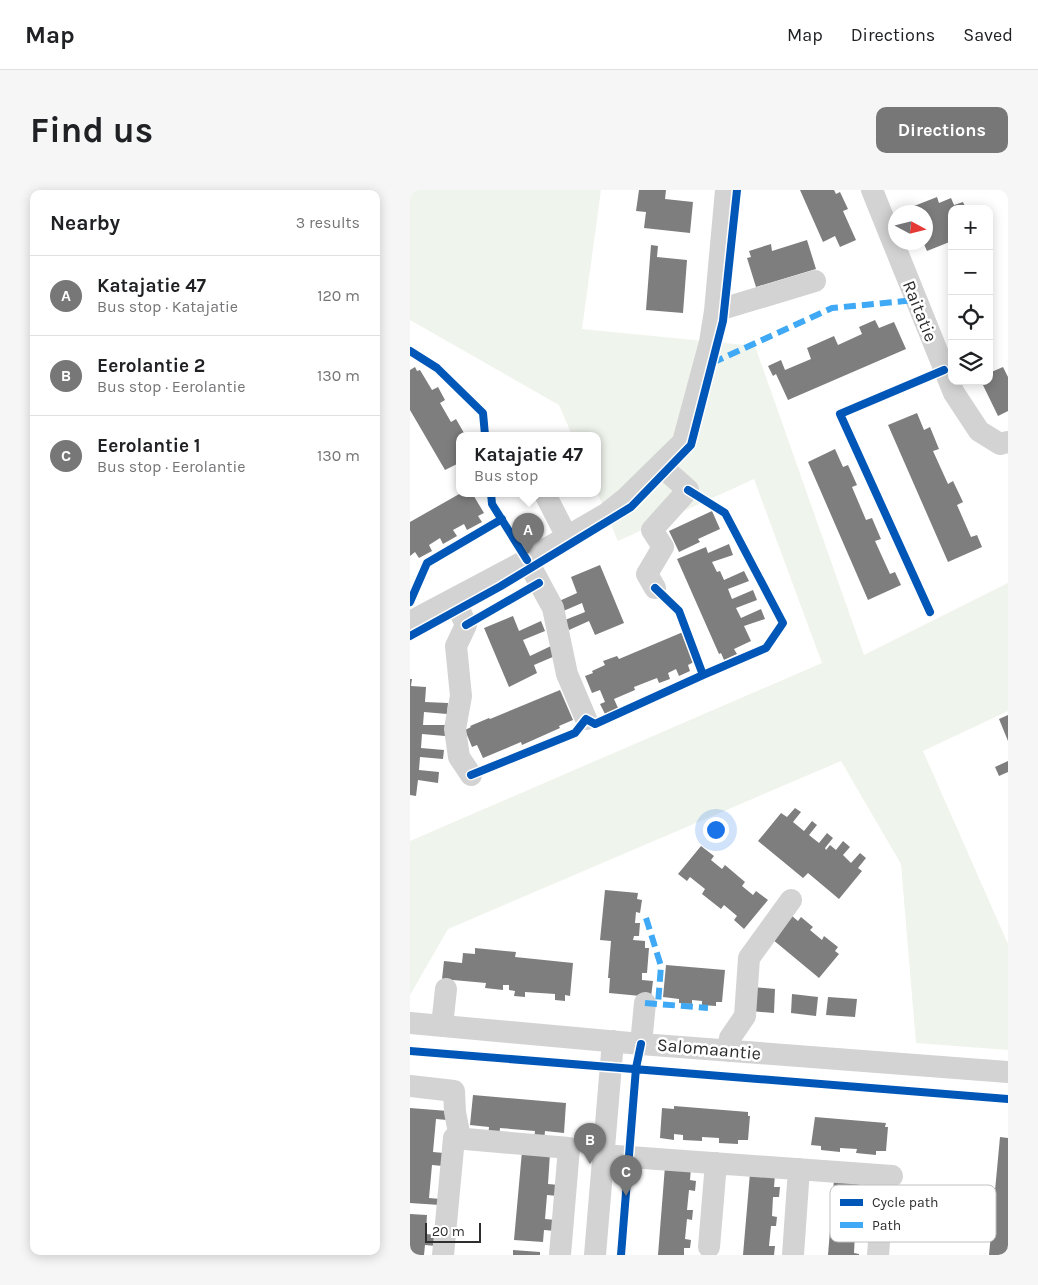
<!DOCTYPE html>
<meta charset="utf-8">
<style>
:root{--surface:#fff;--page:#f6f6f6;--text:#202124;--muted:#757577;--line:#e0e0e0;--accent:#777}
body{margin:0;font-family:Karla,sans-serif;background:var(--page);color:var(--text)}
.controls{position:absolute;right:15px;top:15px;display:grid;overflow:hidden;border-radius:10px;box-shadow:0 2px 12px #0003}
.controls button{width:45px;height:45px;display:grid;place-items:center;padding:0;border:0;border-bottom:1px solid var(--line);background:var(--surface);color:var(--text);font:25px sans-serif}
.compass{position:absolute;left:478px;top:15px;width:45px;height:45px;border-radius:50%;background:var(--surface);box-shadow:0 2px 12px #0003;rotate:97deg}
.scale{position:absolute;left:15px;bottom:12px;width:56px;box-sizing:border-box;padding-left:5px;border:2px solid #2e2e2e;border-top:0;font-size:14px;line-height:18px;white-space:nowrap;color:#2e2e2e;-webkit-text-stroke:4px #fff;paint-order:stroke}
.you{position:absolute;left:305px;top:639px;width:18px;height:18px;margin:-12px;border:4px solid #fff;border-radius:50%;background:#1a73e8;box-shadow:0 0 0 8px #1a73e833}
.badge{display:grid;place-items:center;width:32px;height:32px;border-radius:50%;background:var(--accent);color:#fff;font-size:16px;font-weight:700}
.pin{position:absolute;translate:-50% -41px;filter:drop-shadow(0 1px 2px #0008)}
.pin::after{content:'';position:absolute;top:26px;width:18px;height:15px;background:inherit;clip-path:polygon(0 0,100% 0,50% 100%)}
.popup{position:absolute;left:46px;top:242px;width:145px;height:65px;box-sizing:border-box;display:grid;place-content:center;border-radius:10px;background:var(--surface);filter:drop-shadow(0 1px 4px #0005);font-size:16px;white-space:nowrap;color:var(--muted)}
.popup b{font-size:19px;color:var(--text)}
.popup::after{content:'';position:absolute;left:50%;top:100%;margin-left:-10px;border:10px solid transparent;border-top-color:var(--surface)}
.list{margin:0;padding:0;list-style:none}
h2{display:flex;justify-content:space-between;align-items:center;height:65px;margin:0;padding:0 20px;font-size:21px}
h2 small{font-size:16px;font-weight:400;color:var(--muted)}
.list li{display:grid;grid-template-columns:32px 1fr auto;gap:15px;align-items:center;box-sizing:border-box;height:80px;padding:0 20px;border-top:1px solid var(--line)}
.list b{display:block;font-size:19px;white-space:nowrap}
.list p{margin:0;font-size:16px;white-space:nowrap;color:var(--muted)}
.list em{font-size:16px;font-style:normal;color:var(--muted)}
.icon{flex:none;width:28px;height:28px;fill:none;stroke:currentColor;stroke-width:2;stroke-linecap:round;stroke-linejoin:round}
.map{position:relative;flex:none;width:598px;height:1065px;overflow:hidden;border-radius:10px}
header{display:flex;align-items:center;gap:30px;box-sizing:border-box;height:70px;padding:0 25px;background:var(--surface);border-bottom:1px solid var(--line)}
header strong{font-size:24px}
nav{display:flex;gap:28px;margin-inline-start:auto;font-size:18px}
.intro{display:flex;align-items:center;justify-content:space-between;box-sizing:border-box;height:120px;padding:0 30px}
h1{margin:0;font-size:35px}
.button{padding:12px 22px;border-radius:10px;background:var(--accent);color:#fff;font-size:18px;font-weight:700}
main{display:flex;gap:30px;padding:0 30px}
aside{flex:1;background:var(--surface);border-radius:10px;box-shadow:0 2px 12px #0003}
.map>svg:first-child{display:block}
.green{fill:#eff4ec}
.building{fill:#7e7e7e}
.lines{fill:none;stroke-linecap:round;stroke-linejoin:round}
.minor{stroke:#d3d3d3;stroke-width:22}
.quiet{stroke:#3fa9f5;stroke-width:6;stroke-dasharray:12 6;stroke-linecap:butt}
.cycleway-casing{stroke:#fff;stroke-width:11}
.cycleway{stroke:#0057b8;stroke-width:8}
.labels{text-anchor:middle;stroke-width:5;stroke-linejoin:round;paint-order:stroke}
.street-label{font-size:18px;fill:#2e2e2e;stroke:#fff}
.key{fill:#fff;stroke:#c0c0c0;stroke-width:1}
.key-label{font-size:14px;fill:#2e2e2e}
</style>
<header>
<strong>Map</strong>
<nav><a>Map</a><a>Directions</a><a>Saved</a></nav>
</header>
<div class="intro"><h1>Find us</h1><a class="button">Directions</a></div>
<main>
<aside>
<h2>Nearby<small>3 results</small></h2>
<ul class="list">
<li><span class="badge">A</span><div><b>Katajatie 47</b><p>Bus stop · Katajatie</p></div><em>120 m</em></li>
<li><span class="badge">B</span><div><b>Eerolantie 2</b><p>Bus stop · Eerolantie</p></div><em>130 m</em></li>
<li><span class="badge">C</span><div><b>Eerolantie 1</b><p>Bus stop · Eerolantie</p></div><em>130 m</em></li>
</ul>
</aside>
<div class="map">
<svg width="598" height="1065" viewBox="0 0 598 1065">
<rect width="100%" height="100%" fill="#fff"/>
<!-- green -->
<path class="green" d="M0,0H191L172,139L345,156L454,465L598,393V521L513,561L598,754V860L506,853L491,674L431,571L38,739L0,805V651L412,473L344,289L208,351L187,302V245H162L149,215L0,130Z"/>
<!-- building -->
<path class="building" d="M229,0H256L255,9L283,12L280,43L234,38L236,22L226,21Z
M390,0H424L426,4L430,2L438,19L433,21L446,50L430,57L425,46L413,52Z
M527,7L529,13L541,8L544,15L553,12L556,19H542V51L517,61L513,52H516V22H501L499,18Z
M397,50L406,79L346,97L337,68L341,67L339,61L361,54L362,61Z
M241,55L248,56L247,67L277,70L273,123L236,120Z
M465,130L469,138L484,132L496,159L378,210L366,184L363,186L358,176L371,170L375,180L401,169L397,158L424,146L428,155L452,144L449,137Z
M5,177L7,181L10,180L22,200L28,197L35,210L30,213L41,232L46,229L54,243L49,245V279L47,274L35,280L0,220V180Z
M593,177L598,187V221L588,226L571,191H579V183Z
M507,223L514,240L520,237L529,259L523,261L538,294L543,291L553,312L547,315L561,347L567,345L572,357L538,372L478,235Z
M425,259L433,277L438,275L447,295L442,297L456,330L462,328L471,349L465,351L480,384L485,382L491,395L458,410L398,272Z
M51,303H62L74,323L68,326L72,332L57,340L54,334L43,340L47,346L33,354L30,348L19,355L22,361L9,368L5,362L0,366V332Z
M302,321L310,339L288,349L290,352L269,362L259,341Z
M319,354L323,365L302,372L307,382L310,381L314,390L334,381L339,391L318,399L322,409L343,400L347,410L326,418L331,428L351,419L355,429L334,436L341,451L324,459L327,464L314,470L311,463L309,464L267,369L296,357L298,363Z
M190,375L214,433L185,445L179,431L159,440L155,430L175,422L172,413L151,422L147,412L167,403L161,387Z
M103,426L109,441L131,431L135,441L113,450L120,466L141,456L145,466L124,475L127,483L99,497L74,438Z
M273,442L286,471L278,475L280,481L269,486L266,479L258,483L260,489L249,493L247,488L224,497L225,500L204,509L208,518L195,524L190,514L195,512L190,500L182,503L175,486L183,483L182,481L195,475L193,471L207,466L209,469Z
M0,489H2L1,496L16,497L15,512L38,513L37,524L14,522L13,535H36L35,546L12,544L11,558L34,560L33,569L10,567L9,580L29,582L28,593L8,590L6,606L0,605Z
M150,500L163,530L149,536L150,538L112,555L111,552L73,568L67,555L62,557L55,540L61,537L60,536L79,528L80,529Z
M598,525V551L589,529Z
M598,571V582L589,586L585,577Z
M385,618L391,622L383,632L394,641L402,631L407,635L399,645L409,653L417,643L423,648L415,658L416,660L420,655L426,660L433,651L440,657L433,665L441,673L450,663L456,668L448,678L452,681L429,709L398,683L393,688L348,651L371,623L377,627Z
M291,656L304,666L301,670L312,679L315,675L335,692L332,696L343,705L346,701L358,710L334,739L324,730L327,726L314,715L311,719L292,704L295,699L280,687L277,691L268,684Z
M195,700L228,703L227,709L232,710L230,723L226,722L225,733H230L229,746H224L223,750L235,751V758H239L237,783H232V790L243,791L241,807L199,803L200,788H198L201,751L190,750Z
M382,726L388,731L391,727L403,737L400,740L412,750L414,746L428,757L425,761L429,764L409,788L362,749Z
M65,758L106,762L105,767L163,773L160,806L155,805V811L145,810V804L115,802V807L104,806L105,801L99,800V795H93V800L75,798L76,793L32,789L34,771L52,773L53,763L65,764Z
M256,775L315,780L312,812H306V816L292,815V811L282,810V814L269,813V809L253,807Z
M342,797L365,799L364,823L341,821Z
M382,804L408,807L406,826L381,823Z
M418,807L447,809L445,827L416,825Z
M63,905L156,913L154,943L135,941L134,952L124,951L125,941L90,938L89,949L78,948L79,937L60,935Z
M264,916L338,922V926H340L338,950H328V954L309,953V948L292,947V951L273,950V945L264,944V950L250,948L252,918L264,919Z
M0,918L38,921L37,930L26,929L23,962L34,963L33,976L22,975L19,1008L30,1009V1015L0,1013Z
M405,927L476,933L475,937H478L476,961H466V965L446,963L447,959L430,958V962L411,960V956L401,955Z
M590,947L598,948V1065H579Z
M112,961L140,963L138,994L149,995L148,1006L137,1005L135,1029L146,1030L145,1041L134,1040L133,1052L104,1050Z
M255,976L281,978L280,990L286,991L285,1001L279,1000L277,1020H283L282,1030L277,1029L275,1049L281,1050L280,1058H274V1065H248Z
M340,983L365,985L364,997H370L369,1007H363L362,1026L367,1027L366,1036H361L359,1056H365L364,1065H333Z
M424,990L450,992L448,1004L454,1005V1014H448L446,1033L451,1034V1044L445,1043L444,1063L449,1064V1065H418Z
M0,1024L17,1025L16,1044L27,1045L26,1056L15,1055L14,1065H0Z
M103,1060L130,1062V1065H103Z"/>
<g class="lines">
<!-- minor -->
<path class="minor" d="M462,0L544,203L569,241L590,254L598,252
M305,121L405,91
M135,304L157,347
M117,370L143,418L157,484L176,529
M245,398L237,384L253,357L242,340L278,300L250,275
M41,410L49,419L56,435L46,456L51,506L45,539L49,567L61,585
M0,432L117,370L196,324L216,308L273,252L300,152L305,121L316,0
M0,833L231,854L598,882
M32,836L36,799
M231,854L235,813
M318,861L320,848L335,826L339,768L381,710
M0,896L44,901L45,922L50,948
M192,965L482,986
M299,1057L306,973
M33,1065L44,948L159,958L150,1065
M185,1065L203,851
M383,1065L389,979
M468,1065L474,986"/>
<!-- quiet -->
<path class="quiet" d="M302,173L422,118L506,110
M236,728L251,776L248,814
M235,813L298,818"/>
<defs>
<path id="cycleway" d="M0,161L27,178L73,223L75,245
M81,303L82,314L117,370
M245,398L269,421L293,485L356,458L373,433L315,323L278,300
M0,412L17,373L92,329
M520,422L430,224L534,180
M56,435L129,393
M0,446L91,396L221,317L281,255L313,131L327,0
M61,585L165,543L176,529L185,534L293,485
M0,861L598,909
M211,1065L226,878L231,854"/>
</defs>
<!-- cycleway casing -->
<use href="#cycleway" class="cycleway-casing"/>
<!-- cycleway -->
<use href="#cycleway" class="cycleway"/>
</g>
<g class="labels">
<!-- street labels -->
<g class="street-label">
<text transform="translate(510 121) rotate(68)" y="6">Raitatie</text>
<text transform="translate(299 859) rotate(5)" y="6">Salomaantie</text>
</g>
</g>
<!-- legend -->
<rect x="420" y="995" width="166" height="57" rx="8" class="key"/>
<rect x="430" y="1009" width="23" height="7" fill="#0057b8"/>
<rect x="430" y="1032" width="23" height="6" fill="#3fa9f5"/>
<g class="key-label">
<text x="462" y="1017">Cycle path</text>
<text x="462" y="1040">Path</text>
</g>
</svg>
<div class="controls">
<button>+</button>
<button>−</button>
<button><svg class="icon" aria-label="locate" viewBox="0 0 24 24"><circle cx="12" cy="12" r="6"/><path d="M12 2v4M12 18v4M2 12h4M18 12h4"/></svg></button>
<button><svg class="icon" aria-label="layers" viewBox="0 0 24 24"><path d="M12 4l9 5-9 5-9-5zM3 14l9 5 9-5"/></svg></button>
</div>
<svg class="compass" viewBox="-18 -18 36 36"><path d="M0-13l5 13h-10z" fill="#e53935"/><path d="M0 13l5-13h-10z" fill="#757577"/></svg>
<div class="scale">20 m</div>
<div class="you"></div>
<div class="pin badge" style="left:118px;top:364px">A</div>
<div class="popup"><b>Katajatie 47</b>Bus stop</div>
<div class="pin badge" style="left:180px;top:974px">B</div>
<div class="pin badge" style="left:216px;top:1006px">C</div>
</div>
</main>
